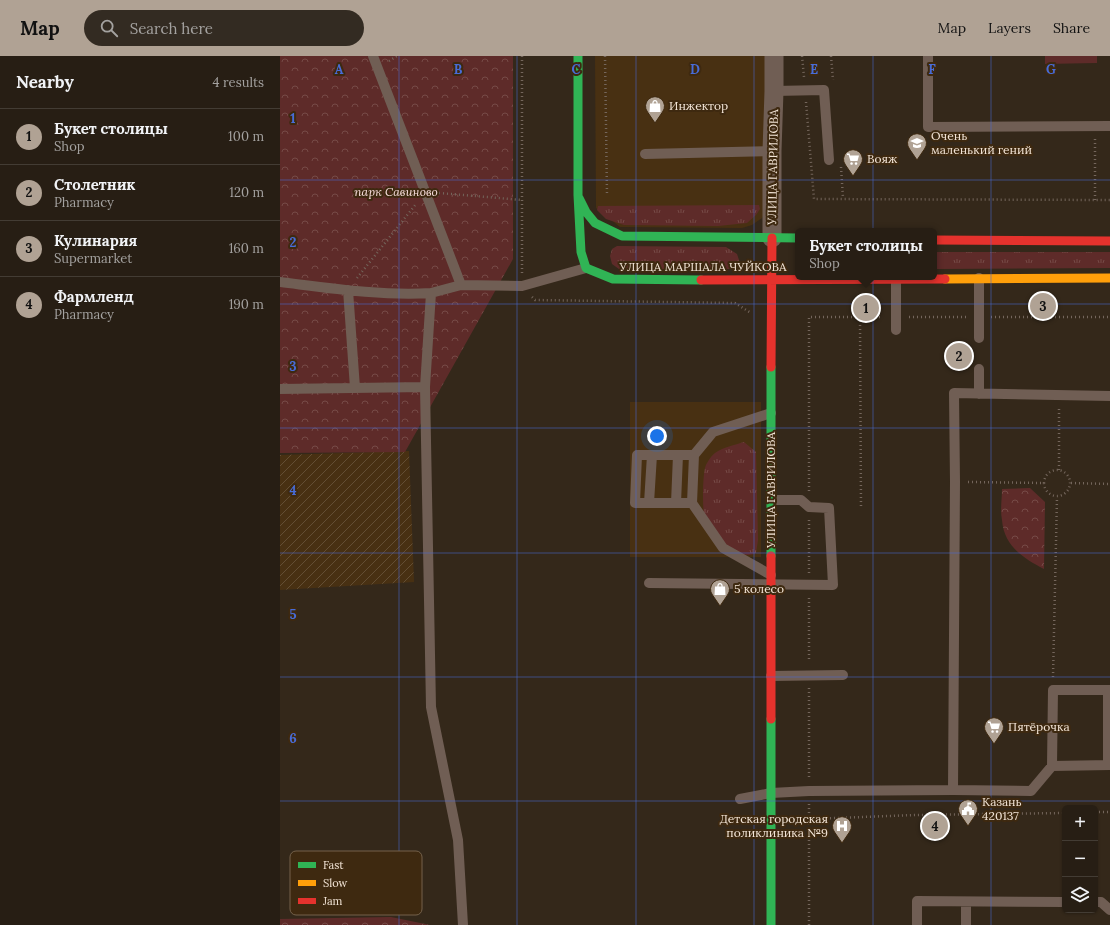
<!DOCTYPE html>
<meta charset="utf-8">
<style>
:root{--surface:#271e14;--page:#332b22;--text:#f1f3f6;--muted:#a4a2a0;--line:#433c34;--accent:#b0a294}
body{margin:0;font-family:Lora,serif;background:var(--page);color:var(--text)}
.controls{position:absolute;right:12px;bottom:12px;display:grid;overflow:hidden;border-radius:6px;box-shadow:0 1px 3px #0004}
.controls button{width:36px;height:36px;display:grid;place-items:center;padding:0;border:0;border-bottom:1px solid var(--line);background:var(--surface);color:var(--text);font:20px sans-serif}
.you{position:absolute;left:377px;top:380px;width:14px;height:14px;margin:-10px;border:3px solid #fff;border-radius:50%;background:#1a73e8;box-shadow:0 0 0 6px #1a73e833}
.badge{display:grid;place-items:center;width:26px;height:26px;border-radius:50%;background:var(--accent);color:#111;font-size:13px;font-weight:700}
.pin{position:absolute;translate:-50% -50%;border:2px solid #fff;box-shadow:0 1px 4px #0006}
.popup{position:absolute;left:515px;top:172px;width:142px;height:52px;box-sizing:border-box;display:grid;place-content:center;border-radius:6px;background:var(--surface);filter:drop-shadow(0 1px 3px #0005);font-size:13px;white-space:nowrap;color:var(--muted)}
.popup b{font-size:15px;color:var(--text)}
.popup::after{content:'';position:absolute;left:50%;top:100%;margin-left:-8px;border:8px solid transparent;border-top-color:var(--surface)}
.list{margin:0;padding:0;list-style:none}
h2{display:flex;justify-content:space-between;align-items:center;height:52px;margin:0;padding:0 16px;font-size:17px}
h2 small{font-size:13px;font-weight:400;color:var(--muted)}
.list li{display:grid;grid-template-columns:26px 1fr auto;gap:12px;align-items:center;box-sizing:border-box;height:56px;padding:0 16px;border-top:1px solid var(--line)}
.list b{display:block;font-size:15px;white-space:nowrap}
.list p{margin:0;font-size:13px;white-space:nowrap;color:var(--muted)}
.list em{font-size:13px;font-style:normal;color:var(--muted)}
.icon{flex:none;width:22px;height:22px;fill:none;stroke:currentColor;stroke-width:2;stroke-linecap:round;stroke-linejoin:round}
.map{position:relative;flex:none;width:830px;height:869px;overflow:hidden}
header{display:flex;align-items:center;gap:24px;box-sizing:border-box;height:56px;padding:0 20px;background:var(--accent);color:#111}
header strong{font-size:19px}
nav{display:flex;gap:22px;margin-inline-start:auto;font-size:14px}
.search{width:280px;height:36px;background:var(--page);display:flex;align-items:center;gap:10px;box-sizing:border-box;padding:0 14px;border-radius:22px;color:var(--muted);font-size:15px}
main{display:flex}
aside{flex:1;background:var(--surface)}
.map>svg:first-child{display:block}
.built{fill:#483012}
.industrial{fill:url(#industrial-furrows)}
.grass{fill:url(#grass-tufts)}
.park{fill:url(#park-crowns)}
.garden{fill:#5e2b29}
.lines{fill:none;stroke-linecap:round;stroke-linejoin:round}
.path{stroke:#74665c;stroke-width:2.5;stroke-dasharray:1 3;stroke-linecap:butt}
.lane{stroke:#705e54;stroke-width:10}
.street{stroke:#705e54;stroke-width:19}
.fast{stroke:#30b455;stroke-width:9}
.slow{stroke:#ff9f0a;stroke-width:9}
.jam{stroke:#e5322d;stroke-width:9}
.grid{fill:none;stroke:#486cd8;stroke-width:1;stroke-opacity:0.55}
.labels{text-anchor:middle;stroke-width:4;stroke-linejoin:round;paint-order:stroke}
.poi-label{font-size:12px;fill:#f2e4d6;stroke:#3e2910;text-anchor:start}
.street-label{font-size:12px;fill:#f2e4d6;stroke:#3e2910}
.park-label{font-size:12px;font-style:italic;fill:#f7dddb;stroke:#3e2910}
.key{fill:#3e2910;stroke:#74614b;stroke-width:1}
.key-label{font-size:11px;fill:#f2e4d6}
.grid-label{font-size:13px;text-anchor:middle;font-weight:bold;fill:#486cd8;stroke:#3e2910;stroke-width:4;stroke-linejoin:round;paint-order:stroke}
</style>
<header>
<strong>Map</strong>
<div class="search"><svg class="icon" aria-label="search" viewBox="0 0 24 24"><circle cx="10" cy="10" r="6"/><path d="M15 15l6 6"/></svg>Search here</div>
<nav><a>Map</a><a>Layers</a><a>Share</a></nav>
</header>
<main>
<aside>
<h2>Nearby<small>4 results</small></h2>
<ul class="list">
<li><span class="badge">1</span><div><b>Букет столицы</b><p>Shop</p></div><em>100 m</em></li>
<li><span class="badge">2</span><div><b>Столетник</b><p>Pharmacy</p></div><em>120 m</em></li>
<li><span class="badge">3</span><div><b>Кулинария</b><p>Supermarket</p></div><em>160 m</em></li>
<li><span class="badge">4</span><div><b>Фармленд</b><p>Pharmacy</p></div><em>190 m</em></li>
</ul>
</aside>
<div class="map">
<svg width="830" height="869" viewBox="0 0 830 869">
<defs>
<pattern id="industrial-furrows" width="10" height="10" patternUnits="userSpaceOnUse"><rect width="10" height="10" fill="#483012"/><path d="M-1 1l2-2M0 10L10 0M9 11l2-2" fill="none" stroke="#634e34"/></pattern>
<pattern id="grass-tufts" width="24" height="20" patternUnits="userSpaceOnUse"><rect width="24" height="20" fill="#5e2b29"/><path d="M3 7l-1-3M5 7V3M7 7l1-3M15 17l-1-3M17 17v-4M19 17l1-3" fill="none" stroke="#764a47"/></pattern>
<pattern id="park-crowns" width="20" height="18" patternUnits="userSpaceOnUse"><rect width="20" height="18" fill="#5e2b29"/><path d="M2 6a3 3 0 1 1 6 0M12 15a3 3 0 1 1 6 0" fill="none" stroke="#764a47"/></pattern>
</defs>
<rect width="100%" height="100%" fill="#34281a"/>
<!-- built -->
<path class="built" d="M315,0H487V152L482,162L472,169L462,172L340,171L316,152Z
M350,346H481V501H350Z"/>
<!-- industrial -->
<path class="industrial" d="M129,395L134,526L0,534V399Z"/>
<!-- grass -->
<path class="grass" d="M479,149L480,153L476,159L467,167L438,170L344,169L326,163L317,154L318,150Z
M337,190L446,191L457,198L459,204L458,210L453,213H339L332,208L330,200L332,193Z
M654,196H830V212L654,213Z
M464,386L476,396L478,484L476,497C474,498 470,499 468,499C453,498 432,482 426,470C422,461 422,417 426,409C428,405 432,399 435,397C443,391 455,389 464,386Z"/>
<!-- park -->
<path class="park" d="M0,0H233V203L125,396L0,397Z
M750,432L765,446L764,513C743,502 724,490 722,464C720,454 722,443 722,433Z
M111,861L150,869H0V863Z"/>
<!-- garden -->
<path class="garden" d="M765,0H817V7L765,8Z"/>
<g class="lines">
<!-- path -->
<path class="path" d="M242,0V217
M325,0L327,139
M522,0L524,21
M551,0L553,24
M109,5L117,0
M526,46L534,143L830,144
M561,111L563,142
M159,137L242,144
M815,144V82
M77,222L136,148
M252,241L255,244L455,247L471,257
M580,261L581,453
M629,261H686
M711,261H830
M764 427a13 13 0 1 1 26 0a13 13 0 1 1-26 0Z
M779,414V352
M688,426L764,427
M791,427L830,428
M529,435V261H602
M529,464V517
M529,542V606
M773,621L777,441
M529,632V722
M529,748V869
M815,756H830
M530,763L635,759L785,757"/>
<!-- lane -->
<path class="lane" d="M93,0L181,229
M648,0V71L830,70
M494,35L544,34L549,104
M365,98L492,95
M699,222V282
M616,223V274
M0,226C49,232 101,240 151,237
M68,234L75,332
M699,313V338
M0,333L145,331
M491,357L433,376L414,399L412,447L443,492L491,519
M369,447L372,399
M396,447L398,399
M412,447H355L357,399H414
M369,527L553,529L549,452L529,451L521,444H491
M491,620L563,619
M828,634V709
M772,710L773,634H830
M673,734L675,426L674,337L830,340
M460,743L491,737L529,735L673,734L751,735L772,710L830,709
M686,846V869
M815,846H821L830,854
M183,869L178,784L151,651L145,331L151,237L181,229L242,230L306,212
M637,869V845L785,846"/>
<!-- street -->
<path class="street" d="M492,182V95L494,35V0"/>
<!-- fast -->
<path class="fast" d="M298,0V139L301,196L306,212L333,223L421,224
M299,142L306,156L315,167L342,180L518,182
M491,311V500
M491,663V869"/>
<!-- slow -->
<path class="slow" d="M665,223L830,222"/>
<!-- jam -->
<path class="jam" d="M654,184L830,185
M421,224L665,223
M491,311L492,182
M491,500V663"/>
</g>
<!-- grid -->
<path class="grid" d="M119,0V869M237,0V869M356,0V869M474,0V869M593,0V869M711,0V869M0,124H830M0,248H830M0,372H830M0,497H830M0,621H830M0,745H830"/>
<!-- icons -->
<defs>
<symbol id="shop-pin" viewBox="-11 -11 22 30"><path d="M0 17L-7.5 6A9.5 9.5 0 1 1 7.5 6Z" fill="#b0a294" stroke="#3e2910"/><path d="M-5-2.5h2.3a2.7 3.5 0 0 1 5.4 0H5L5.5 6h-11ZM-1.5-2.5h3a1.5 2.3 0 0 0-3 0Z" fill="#fff"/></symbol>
<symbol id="school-pin" viewBox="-11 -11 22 30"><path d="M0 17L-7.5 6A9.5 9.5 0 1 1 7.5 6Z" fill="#b0a294" stroke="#3e2910"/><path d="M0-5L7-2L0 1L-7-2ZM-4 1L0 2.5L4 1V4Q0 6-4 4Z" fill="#fff"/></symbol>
<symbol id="supermarket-pin" viewBox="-11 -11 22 30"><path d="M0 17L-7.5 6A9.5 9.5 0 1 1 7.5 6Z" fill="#b0a294" stroke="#3e2910"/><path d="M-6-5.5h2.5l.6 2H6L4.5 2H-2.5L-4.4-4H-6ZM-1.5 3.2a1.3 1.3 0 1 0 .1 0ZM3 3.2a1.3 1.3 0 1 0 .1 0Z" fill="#fff"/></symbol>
<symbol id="civic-pin" viewBox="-11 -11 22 30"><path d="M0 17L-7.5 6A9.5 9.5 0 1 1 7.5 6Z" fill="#b0a294" stroke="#3e2910"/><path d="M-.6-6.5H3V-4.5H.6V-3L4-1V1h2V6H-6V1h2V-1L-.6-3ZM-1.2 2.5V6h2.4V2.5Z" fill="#fff"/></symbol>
<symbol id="hospital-pin" viewBox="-11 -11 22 30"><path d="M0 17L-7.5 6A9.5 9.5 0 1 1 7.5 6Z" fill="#b0a294" stroke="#3e2910"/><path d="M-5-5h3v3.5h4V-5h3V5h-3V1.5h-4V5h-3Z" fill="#fff"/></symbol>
</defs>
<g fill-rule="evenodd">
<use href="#shop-pin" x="364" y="39" width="22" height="30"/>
<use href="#school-pin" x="626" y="76" width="22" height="30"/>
<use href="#supermarket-pin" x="562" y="92" width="22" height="30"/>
<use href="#shop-pin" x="429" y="522" width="22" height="30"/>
<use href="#supermarket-pin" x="703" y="660" width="22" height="30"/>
<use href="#civic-pin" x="677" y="742" width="22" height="30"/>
<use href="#hospital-pin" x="551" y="759" width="22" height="30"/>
</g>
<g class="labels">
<!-- poi labels -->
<g class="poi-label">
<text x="389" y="54">Инжектор</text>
<text x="651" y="84">Очень<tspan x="651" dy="14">маленький гений</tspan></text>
<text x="587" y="107">Вояж</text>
<text x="454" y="537">5 колесо</text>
<text x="728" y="675">Пятёрочка</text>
<text x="702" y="750">Казань<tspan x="702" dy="14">420137</tspan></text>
<text x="548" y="767" text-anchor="end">Детская городская<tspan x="548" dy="14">поликлиника №9</tspan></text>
</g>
<!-- street labels -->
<g class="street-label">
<text transform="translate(493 111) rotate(-89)" y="4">УЛИЦА ГАВРИЛОВА</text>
<text x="423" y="215">УЛИЦА МАРШАЛА ЧУЙКОВА</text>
<text transform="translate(491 434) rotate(-90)" y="4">УЛИЦА ГАВРИЛОВА</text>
</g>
<!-- park labels -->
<g class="park-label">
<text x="116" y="140">парк Савиново</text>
</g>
</g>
<!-- legend -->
<rect x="10" y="795" width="132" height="64" rx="6" class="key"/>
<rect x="18" y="806" width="18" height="6" fill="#30b455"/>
<rect x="18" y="824" width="18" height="6" fill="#ff9f0a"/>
<rect x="18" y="842" width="18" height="6" fill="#e5322d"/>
<g class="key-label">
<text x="43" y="813">Fast</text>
<text x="43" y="831">Slow</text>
<text x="43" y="849">Jam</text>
</g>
<g class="grid-label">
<text x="59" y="18">A</text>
<text x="178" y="18">B</text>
<text x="296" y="18">C</text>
<text x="415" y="18">D</text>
<text x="534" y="18">E</text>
<text x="652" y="18">F</text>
<text x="771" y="18">G</text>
<text x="13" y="67">1</text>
<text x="13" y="191">2</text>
<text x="13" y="315">3</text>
<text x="13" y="439">4</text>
<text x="13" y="563">5</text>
<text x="13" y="687">6</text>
</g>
</svg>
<div class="controls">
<button>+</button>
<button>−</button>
<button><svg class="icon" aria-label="layers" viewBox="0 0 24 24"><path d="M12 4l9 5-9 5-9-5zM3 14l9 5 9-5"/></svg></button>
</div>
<div class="you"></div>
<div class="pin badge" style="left:586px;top:252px">1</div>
<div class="popup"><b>Букет столицы</b>Shop</div>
<div class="pin badge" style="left:679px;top:300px">2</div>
<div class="pin badge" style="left:763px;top:250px">3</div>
<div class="pin badge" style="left:655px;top:770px">4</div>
</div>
</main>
